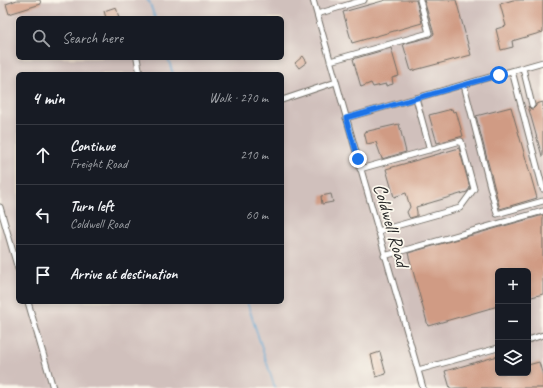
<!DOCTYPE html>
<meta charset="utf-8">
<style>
:root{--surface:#171b24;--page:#20242c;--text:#f1f3f6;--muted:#9ea1a6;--line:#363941}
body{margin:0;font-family:Caveat,sans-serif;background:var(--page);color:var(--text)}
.controls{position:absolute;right:12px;bottom:12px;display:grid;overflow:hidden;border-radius:6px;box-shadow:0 2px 6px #0003}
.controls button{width:36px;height:36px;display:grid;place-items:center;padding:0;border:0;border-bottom:1px solid var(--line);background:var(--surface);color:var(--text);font:20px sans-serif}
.stop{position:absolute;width:12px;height:12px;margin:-9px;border:3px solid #1a73e8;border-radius:50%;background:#fff}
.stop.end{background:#1a73e8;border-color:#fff;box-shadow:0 1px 4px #0008}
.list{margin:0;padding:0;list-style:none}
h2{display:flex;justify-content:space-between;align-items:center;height:52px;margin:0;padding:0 16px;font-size:17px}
h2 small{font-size:13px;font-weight:400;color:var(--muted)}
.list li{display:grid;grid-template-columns:26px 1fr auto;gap:12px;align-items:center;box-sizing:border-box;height:60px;padding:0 16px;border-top:1px solid var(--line)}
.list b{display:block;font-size:15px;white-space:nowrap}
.list p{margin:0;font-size:13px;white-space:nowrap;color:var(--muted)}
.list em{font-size:13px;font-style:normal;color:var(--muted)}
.icon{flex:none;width:22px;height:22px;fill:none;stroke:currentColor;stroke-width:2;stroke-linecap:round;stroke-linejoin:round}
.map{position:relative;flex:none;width:543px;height:388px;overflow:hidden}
.search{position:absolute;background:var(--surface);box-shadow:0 2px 6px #0003;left:16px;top:16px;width:268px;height:44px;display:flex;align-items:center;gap:10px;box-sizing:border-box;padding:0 14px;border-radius:6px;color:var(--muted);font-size:15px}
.panel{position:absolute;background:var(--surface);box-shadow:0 2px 6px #0003;left:16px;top:72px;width:268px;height:232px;border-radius:6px}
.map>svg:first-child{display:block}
.industrial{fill:#d0c0bc;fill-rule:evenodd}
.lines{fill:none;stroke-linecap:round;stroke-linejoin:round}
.stream{stroke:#5aa3d1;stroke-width:1.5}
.building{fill:#d09b84}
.minor-casing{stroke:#726e66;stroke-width:7}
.minor{stroke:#fff;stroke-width:5}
.route{stroke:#1a73e8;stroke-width:5}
.labels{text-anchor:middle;stroke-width:3.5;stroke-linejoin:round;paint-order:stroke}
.street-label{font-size:19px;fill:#2b2b2b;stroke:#fbf7ec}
</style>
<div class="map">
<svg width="543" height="388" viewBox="0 0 543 388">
<rect width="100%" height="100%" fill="#fbf7ec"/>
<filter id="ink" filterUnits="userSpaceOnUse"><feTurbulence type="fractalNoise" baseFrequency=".025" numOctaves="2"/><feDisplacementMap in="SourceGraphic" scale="8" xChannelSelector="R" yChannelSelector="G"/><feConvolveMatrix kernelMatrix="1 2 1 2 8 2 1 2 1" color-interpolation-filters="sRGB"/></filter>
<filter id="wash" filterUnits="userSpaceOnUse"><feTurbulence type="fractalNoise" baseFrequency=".012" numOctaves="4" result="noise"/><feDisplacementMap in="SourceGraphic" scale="16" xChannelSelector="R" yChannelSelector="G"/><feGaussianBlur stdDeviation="0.9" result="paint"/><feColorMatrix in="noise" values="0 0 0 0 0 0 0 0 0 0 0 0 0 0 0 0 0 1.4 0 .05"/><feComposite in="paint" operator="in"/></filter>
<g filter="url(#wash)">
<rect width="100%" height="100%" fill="#f7e9d5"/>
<!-- industrial -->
<path class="industrial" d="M0,0H543V388H0ZM18,18H282V58H18ZM18,74H282V302H18ZM498,271H528V373H498Z"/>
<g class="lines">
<!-- stream -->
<path class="stream" d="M147,0L149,1L155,18
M168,58L173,74
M247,302L275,388"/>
</g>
<g id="blocks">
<!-- building -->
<path class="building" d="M17,0H40L41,4L9,14L6,4Z
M386,0H416L422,23L352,43L343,12Z
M424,0H456L471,55L411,71L403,44L430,37L434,34Z
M513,0H543V32L512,41L513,47L501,50L496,29L506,26L500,4Z
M116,7L119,18H106L104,11Z
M391,48L399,76L392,78L393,84L386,86V84L373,87L371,83L361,87L353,59Z
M303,56L307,62L299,68L295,63Z
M543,102V156H542L528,106L531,109H533L536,106V104Z
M511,107L537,198L500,209L476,116Z
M452,109L453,112L456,111L463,136L437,143L429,115Z
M399,124L406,152L382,159L376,142L367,144L364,132Z
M459,148L470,188L467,192L416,207L417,212V216L410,218L409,217L407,212L410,207L406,193L394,197L386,169Z
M331,194L333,202L322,204L321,196Z
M543,215V294L528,298V271H498V306L428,326L408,253Z
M380,352L386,374L376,377L371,355Z
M498,356V373H528V365L539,362L543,376V388H450L445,371Z"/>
</g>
</g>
<g filter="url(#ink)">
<use href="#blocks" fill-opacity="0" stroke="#726e66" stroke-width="1"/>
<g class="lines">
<defs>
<path id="minor" d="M313,0L423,388
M317,14L364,0
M137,58L140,74
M330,61L429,33L420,0
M523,68L532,105
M512,71L543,189
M464,85L497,214L543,201
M416,98L430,150
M282,100L336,82
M346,118L543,62
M360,169L461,141L474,189L460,208L378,231
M0,207L18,269
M384,256L543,211
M28,302L53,388
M528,340L543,335
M418,370L498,348"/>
</defs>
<!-- minor casing -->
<use href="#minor" class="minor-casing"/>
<!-- minor -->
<use href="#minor" class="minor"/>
</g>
</g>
<g class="lines" filter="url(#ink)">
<!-- route -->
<path class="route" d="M358,159L346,118L499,75"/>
</g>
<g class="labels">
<!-- street labels -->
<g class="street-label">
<text transform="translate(392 225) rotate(74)" y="7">Coldwell Road</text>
</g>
</g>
</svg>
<div class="controls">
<button>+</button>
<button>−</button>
<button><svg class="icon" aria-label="layers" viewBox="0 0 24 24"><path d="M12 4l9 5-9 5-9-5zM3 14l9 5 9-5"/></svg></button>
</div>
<div class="stop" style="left:499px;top:75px"></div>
<div class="stop end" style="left:358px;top:159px"></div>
<div class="search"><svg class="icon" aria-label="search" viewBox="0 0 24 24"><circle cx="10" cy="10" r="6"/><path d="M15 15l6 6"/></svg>Search here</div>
<section class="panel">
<h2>4 min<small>Walk · 270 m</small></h2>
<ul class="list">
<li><svg class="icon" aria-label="ahead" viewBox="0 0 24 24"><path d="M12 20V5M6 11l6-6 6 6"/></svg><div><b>Continue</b><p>Freight Road</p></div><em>210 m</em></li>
<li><svg class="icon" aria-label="left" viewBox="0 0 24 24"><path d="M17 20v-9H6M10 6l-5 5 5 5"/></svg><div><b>Turn left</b><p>Coldwell Road</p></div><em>60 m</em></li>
<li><svg class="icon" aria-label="arrive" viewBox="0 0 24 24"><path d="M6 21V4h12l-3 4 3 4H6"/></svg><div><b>Arrive at destination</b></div></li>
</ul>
</section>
</div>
